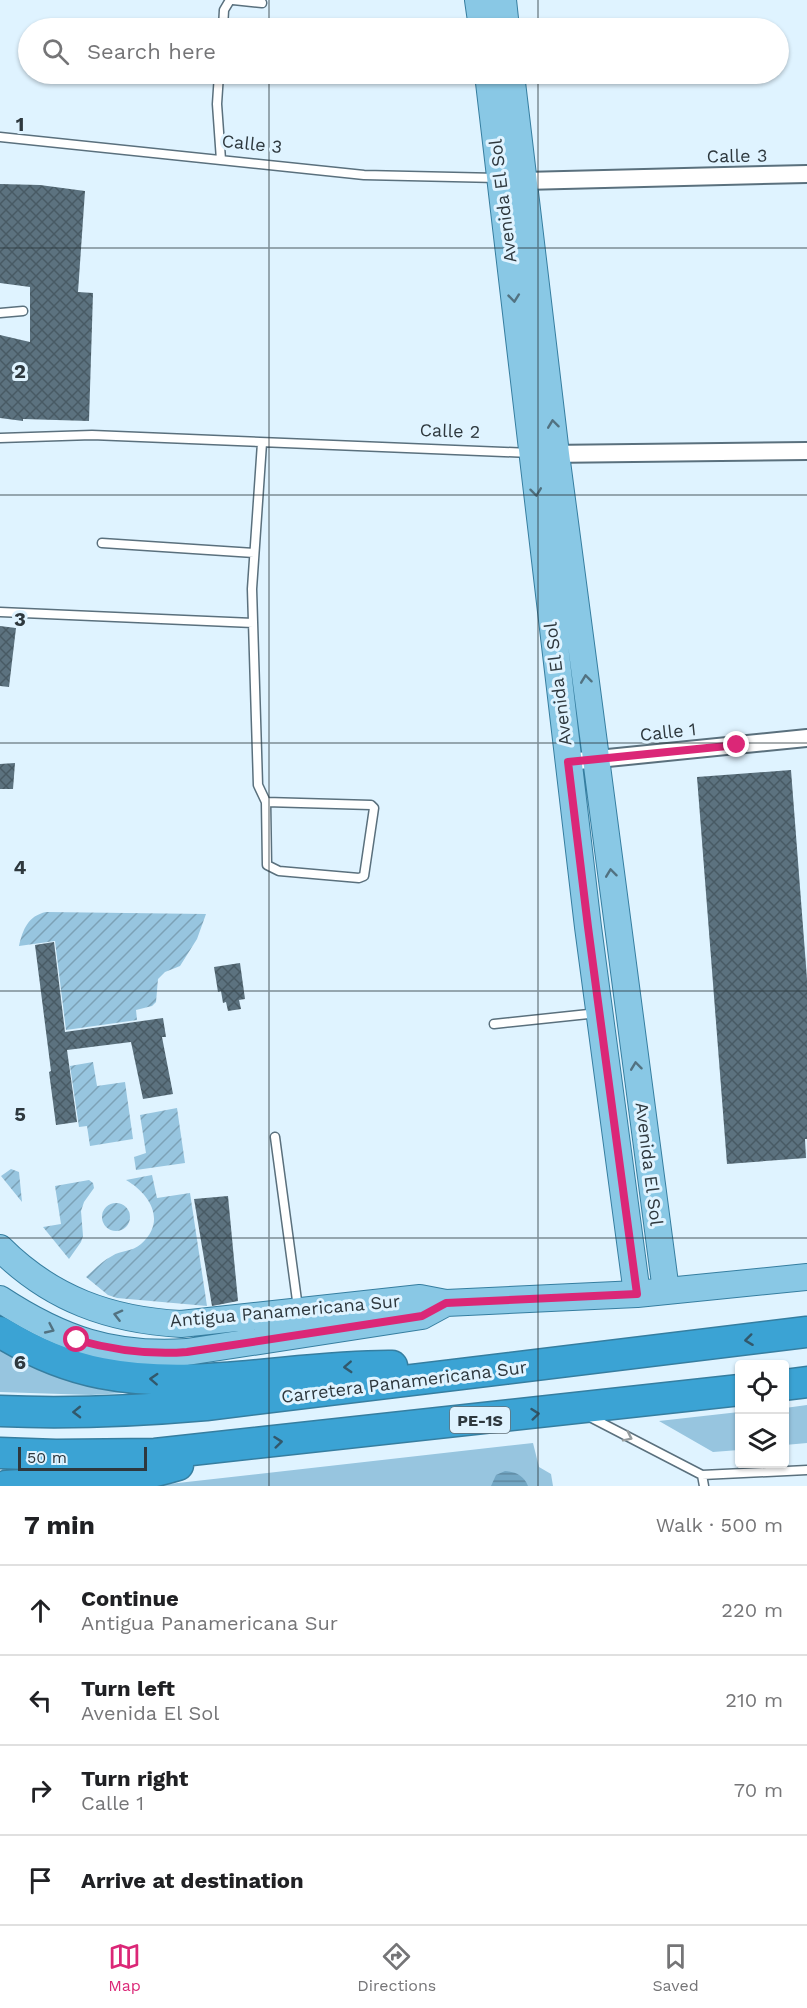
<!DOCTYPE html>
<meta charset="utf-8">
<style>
:root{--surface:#fff;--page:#f6f6f6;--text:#202124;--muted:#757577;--line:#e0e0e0;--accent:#db2777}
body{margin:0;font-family:"Work Sans",sans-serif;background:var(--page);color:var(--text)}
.controls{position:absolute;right:18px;bottom:18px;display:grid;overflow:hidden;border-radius:6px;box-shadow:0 2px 4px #0004}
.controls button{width:54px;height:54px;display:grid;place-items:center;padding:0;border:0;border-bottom:2px solid var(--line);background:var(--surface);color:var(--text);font:30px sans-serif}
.scale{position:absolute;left:18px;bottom:15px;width:129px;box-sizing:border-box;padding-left:6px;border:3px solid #2e383e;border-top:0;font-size:16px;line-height:21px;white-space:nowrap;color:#2e383e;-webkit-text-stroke:4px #dff3ff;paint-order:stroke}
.stop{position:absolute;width:18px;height:18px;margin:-14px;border:4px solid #db2777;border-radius:50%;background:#fff}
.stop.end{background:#db2777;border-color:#fff;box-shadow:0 2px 6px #0008}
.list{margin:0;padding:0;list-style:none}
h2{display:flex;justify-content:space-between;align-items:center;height:78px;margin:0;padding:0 24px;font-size:26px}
h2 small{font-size:20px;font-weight:400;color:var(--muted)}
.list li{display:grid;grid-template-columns:39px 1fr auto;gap:18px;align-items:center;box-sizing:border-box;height:90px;padding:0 24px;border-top:2px solid var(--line)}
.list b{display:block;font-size:22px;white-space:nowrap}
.list p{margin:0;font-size:20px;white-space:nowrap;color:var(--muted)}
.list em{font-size:20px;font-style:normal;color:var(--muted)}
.icon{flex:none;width:33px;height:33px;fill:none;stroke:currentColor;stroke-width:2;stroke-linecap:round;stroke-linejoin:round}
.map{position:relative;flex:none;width:807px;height:1486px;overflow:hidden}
.search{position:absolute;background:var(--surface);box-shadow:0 2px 4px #0004;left:18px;right:18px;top:18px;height:66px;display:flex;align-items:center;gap:15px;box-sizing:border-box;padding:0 21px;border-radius:33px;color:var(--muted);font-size:22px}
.sheet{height:438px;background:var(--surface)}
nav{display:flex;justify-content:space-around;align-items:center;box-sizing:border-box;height:84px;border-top:2px solid var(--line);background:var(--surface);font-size:16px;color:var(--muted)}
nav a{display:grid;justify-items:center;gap:3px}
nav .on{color:var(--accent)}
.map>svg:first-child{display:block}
.green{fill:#97c5df}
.garden{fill:url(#garden-furrows)}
.water{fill:url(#water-rules)}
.building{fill:url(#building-cross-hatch)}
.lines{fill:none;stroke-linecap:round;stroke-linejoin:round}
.lane-casing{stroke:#5a707d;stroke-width:11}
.street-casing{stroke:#5a707d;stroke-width:20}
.primary-casing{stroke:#367ea0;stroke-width:28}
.highway-casing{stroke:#367ea0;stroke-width:33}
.lane{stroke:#fff;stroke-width:8}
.street{stroke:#fff;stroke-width:16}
.primary{stroke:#89c8e5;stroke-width:26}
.highway{stroke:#3ba3d4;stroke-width:30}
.oneway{stroke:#527281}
.oneway2{stroke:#32586b}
.oneway3{stroke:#969c9e}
.route{stroke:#db2777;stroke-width:8}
.grid{fill:none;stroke:#2e383e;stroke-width:1.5;stroke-opacity:0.55}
.labels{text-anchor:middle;stroke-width:6;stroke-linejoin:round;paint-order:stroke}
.shield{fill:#dff3ff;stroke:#637078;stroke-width:1.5}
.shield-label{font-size:16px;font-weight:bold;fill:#2e383e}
.street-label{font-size:18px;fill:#2e383e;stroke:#dff3ff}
.grid-label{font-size:20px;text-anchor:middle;font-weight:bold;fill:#2e383e;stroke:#dff3ff;stroke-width:6;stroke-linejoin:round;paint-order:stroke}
</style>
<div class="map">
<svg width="807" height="1486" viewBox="0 0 807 1486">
<defs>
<pattern id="garden-furrows" width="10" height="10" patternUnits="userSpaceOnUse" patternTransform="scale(1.5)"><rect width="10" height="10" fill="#97c5df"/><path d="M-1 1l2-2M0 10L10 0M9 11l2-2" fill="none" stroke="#7ca1b6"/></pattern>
<pattern id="water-rules" width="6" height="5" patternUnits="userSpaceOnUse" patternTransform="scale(1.5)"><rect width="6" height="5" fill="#73a7c4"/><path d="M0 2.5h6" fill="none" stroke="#5f89a1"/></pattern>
<pattern id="building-cross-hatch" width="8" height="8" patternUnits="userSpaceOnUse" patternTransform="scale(1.5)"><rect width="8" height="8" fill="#5c727f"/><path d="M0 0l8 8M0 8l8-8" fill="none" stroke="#485a64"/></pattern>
</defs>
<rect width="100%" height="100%" fill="#dff3ff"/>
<!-- green -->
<path class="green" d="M0,1347L157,1391L91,1395L0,1392Z
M807,1405V1443L785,1445V1408Z
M739,1412V1450L713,1452L659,1421Z
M533,1443L539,1467L551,1474L553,1486H151Z"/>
<!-- garden -->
<path class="garden" d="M46,912H47L206,914L197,939L180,966L165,972L158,979L156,1002L152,1006L136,1010L137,1020L66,1030L55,941L19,946C23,929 28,916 46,912Z
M93,1062L97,1086L125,1082L133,1139L90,1146L87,1126L79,1127L70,1066Z
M177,1108L185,1163L136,1170L134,1157L146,1153L140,1115Z
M11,1169L19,1172L22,1202L1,1176Z
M152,1175L157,1198L190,1193L207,1306L117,1298L108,1295L86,1277C94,1270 102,1261 112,1256C121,1250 132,1252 141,1244C167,1221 150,1194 126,1180Z
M89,1180L93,1183L94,1188L84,1202L81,1211L83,1236L81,1242L69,1259L43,1227L61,1224L55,1186Z
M102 1217a14 14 0 1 1 28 0a14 14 0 1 1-28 0Z"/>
<!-- water -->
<path class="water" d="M505,1471C516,1472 524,1476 528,1486H491L496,1475Z"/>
<!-- building -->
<path class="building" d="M0,184L40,185L85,191L78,292L93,293L89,421L23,419V421L0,418V335L30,342V287L0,283Z
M0,626L16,628L9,687L0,686Z
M15,763L13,789H0V764Z
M791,770L807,979V1139H805L806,1158L727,1164L697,777Z
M54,942L65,1032L163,1018L166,1037H162L173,1094L143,1099L131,1042L67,1050L77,1122L56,1125L49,1072L51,1071L35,945Z
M240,963L245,999L239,1000L241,1009L228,1011L226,1002L223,1003L221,991L218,992L214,967Z
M228,1196L238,1301L212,1306L194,1199Z"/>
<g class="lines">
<defs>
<path id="lane" d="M233,0L262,3
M223,28L224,10L230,0
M219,74L217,104L221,160
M0,137L364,175L498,178
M0,313L23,311
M0,438L92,435L530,453
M262,443L252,589L258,785L266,802L267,865L279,871L359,878L364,876L374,808L371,805L266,802
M102,543L254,553
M0,612L253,623
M494,1024L598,1013
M275,1137L298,1308
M590,1417L702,1475L807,1470
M702,1475L704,1486"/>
<path id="street" d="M524,181L807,174
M547,454L807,451
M568,762L807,738"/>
<path id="primary" d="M478,0L482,28
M503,0L506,28
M488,74L588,927L637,1294
M511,74L556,454L666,1291
M0,1248C51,1299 110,1320 181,1324L420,1298L446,1303L637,1294L807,1277
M0,1299C61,1339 113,1357 187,1352L422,1316L446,1303"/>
<path id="highway" d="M0,1332C31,1351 65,1366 101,1373C197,1392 295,1365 392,1366
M784,1385L807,1382
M0,1411C69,1414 137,1411 206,1405L807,1332
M0,1453L56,1455L155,1454L740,1390
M6,1486C64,1483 122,1482 178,1465"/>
</defs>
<!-- lane casing -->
<use href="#lane" class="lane-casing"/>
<!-- street casing -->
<use href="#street" class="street-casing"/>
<!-- primary casing -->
<use href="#primary" class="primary-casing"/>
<!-- highway casing -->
<use href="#highway" class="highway-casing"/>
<!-- lane -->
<use href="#lane" class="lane"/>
<!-- street -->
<use href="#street" class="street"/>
<!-- primary -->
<use href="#primary" class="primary"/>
<!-- highway -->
<use href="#highway" class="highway"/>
</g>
<!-- one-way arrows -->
<defs><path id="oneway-chevron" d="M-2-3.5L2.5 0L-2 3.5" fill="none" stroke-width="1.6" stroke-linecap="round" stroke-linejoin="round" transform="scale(1.5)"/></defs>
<g class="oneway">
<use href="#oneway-chevron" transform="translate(514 298) rotate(84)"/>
<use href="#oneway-chevron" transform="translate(553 424) rotate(-97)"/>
<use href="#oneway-chevron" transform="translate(536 492) rotate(83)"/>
<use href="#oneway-chevron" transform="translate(586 679) rotate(-97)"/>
<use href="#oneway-chevron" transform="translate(611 873) rotate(-97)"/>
<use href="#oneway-chevron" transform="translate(636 1066) rotate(-97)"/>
<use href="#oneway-chevron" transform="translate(118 1315) rotate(-166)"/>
<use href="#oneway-chevron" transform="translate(50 1329) rotate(25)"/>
</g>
<g class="oneway2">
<use href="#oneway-chevron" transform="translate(749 1340) rotate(173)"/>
<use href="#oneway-chevron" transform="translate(348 1367) rotate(177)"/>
<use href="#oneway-chevron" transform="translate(154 1379) rotate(-177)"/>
<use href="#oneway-chevron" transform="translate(77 1412) rotate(179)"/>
<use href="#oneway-chevron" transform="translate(535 1414) rotate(-6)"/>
<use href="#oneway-chevron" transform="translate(278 1442) rotate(-6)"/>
</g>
<use class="oneway3" href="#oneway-chevron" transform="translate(628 1437) rotate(26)"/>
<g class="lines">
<!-- route -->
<path class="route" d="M77,1340C113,1350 150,1355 187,1352L422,1316L446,1303L637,1294L588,927L568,762L737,745"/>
</g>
<!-- grid -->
<path class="grid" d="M269,0V28M538,0V28M269,74V1486M538,74V1486M0,248H807M0,495H807M0,743H807M0,991H807M0,1238H807"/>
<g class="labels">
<!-- shield labels -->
<rect class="shield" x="450" y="1407" width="60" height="26" rx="4.5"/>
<g class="shield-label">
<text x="480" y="1426">PE-1S</text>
</g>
<!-- street labels -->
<g class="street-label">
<text transform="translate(252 144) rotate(6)" y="6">Calle 3</text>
<text transform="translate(737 156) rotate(-1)" y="6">Calle 3</text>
<text transform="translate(503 201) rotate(-97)" y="6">Avenida El Sol</text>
<text transform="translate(450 431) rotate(2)" y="6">Calle 2</text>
<text transform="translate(558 684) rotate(-97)" y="6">Avenida El Sol</text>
<text transform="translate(668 732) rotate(-6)" y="6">Calle 1</text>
<text transform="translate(649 1164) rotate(83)" y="6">Avenida El Sol</text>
<text transform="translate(285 1311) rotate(-5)" y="6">Antigua Panamericana Sur</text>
<text transform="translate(404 1382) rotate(-7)" y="6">Carretera Panamericana Sur</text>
</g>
</g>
<g class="grid-label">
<text x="20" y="131">1</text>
<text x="20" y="378">2</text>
<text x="20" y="626">3</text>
<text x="20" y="874">4</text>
<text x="20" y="1121">5</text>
<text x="20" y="1369">6</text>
</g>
</svg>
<div class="controls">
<button><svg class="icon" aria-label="locate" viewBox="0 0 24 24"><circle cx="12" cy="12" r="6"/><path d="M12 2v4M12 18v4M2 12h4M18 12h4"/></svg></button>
<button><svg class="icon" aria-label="layers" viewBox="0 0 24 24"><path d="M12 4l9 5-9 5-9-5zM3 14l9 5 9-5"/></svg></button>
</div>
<div class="scale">50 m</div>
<div class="stop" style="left:77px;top:1340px"></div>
<div class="stop end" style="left:737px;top:745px"></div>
<div class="search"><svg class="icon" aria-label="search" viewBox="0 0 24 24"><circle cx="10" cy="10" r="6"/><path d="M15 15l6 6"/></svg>Search here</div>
</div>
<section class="sheet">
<h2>7 min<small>Walk · 500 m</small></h2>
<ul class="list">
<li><svg class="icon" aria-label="ahead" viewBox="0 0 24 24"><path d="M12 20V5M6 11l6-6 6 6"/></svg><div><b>Continue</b><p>Antigua Panamericana Sur</p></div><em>220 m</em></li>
<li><svg class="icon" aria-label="left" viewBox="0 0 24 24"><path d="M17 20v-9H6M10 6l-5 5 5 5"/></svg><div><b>Turn left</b><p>Avenida El Sol</p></div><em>210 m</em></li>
<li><svg class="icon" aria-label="right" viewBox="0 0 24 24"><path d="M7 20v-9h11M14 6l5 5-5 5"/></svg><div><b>Turn right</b><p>Calle 1</p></div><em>70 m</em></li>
<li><svg class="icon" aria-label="arrive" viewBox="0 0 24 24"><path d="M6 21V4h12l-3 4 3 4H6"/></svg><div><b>Arrive at destination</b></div></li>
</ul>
</section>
<nav>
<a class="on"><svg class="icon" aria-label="map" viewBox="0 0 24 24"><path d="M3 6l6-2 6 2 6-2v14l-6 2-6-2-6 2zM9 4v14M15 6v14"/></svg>Map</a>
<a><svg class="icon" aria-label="directions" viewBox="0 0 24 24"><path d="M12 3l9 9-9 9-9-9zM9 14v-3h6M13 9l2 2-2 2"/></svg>Directions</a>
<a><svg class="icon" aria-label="saved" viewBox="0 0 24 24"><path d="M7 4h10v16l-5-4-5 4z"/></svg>Saved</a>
</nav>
